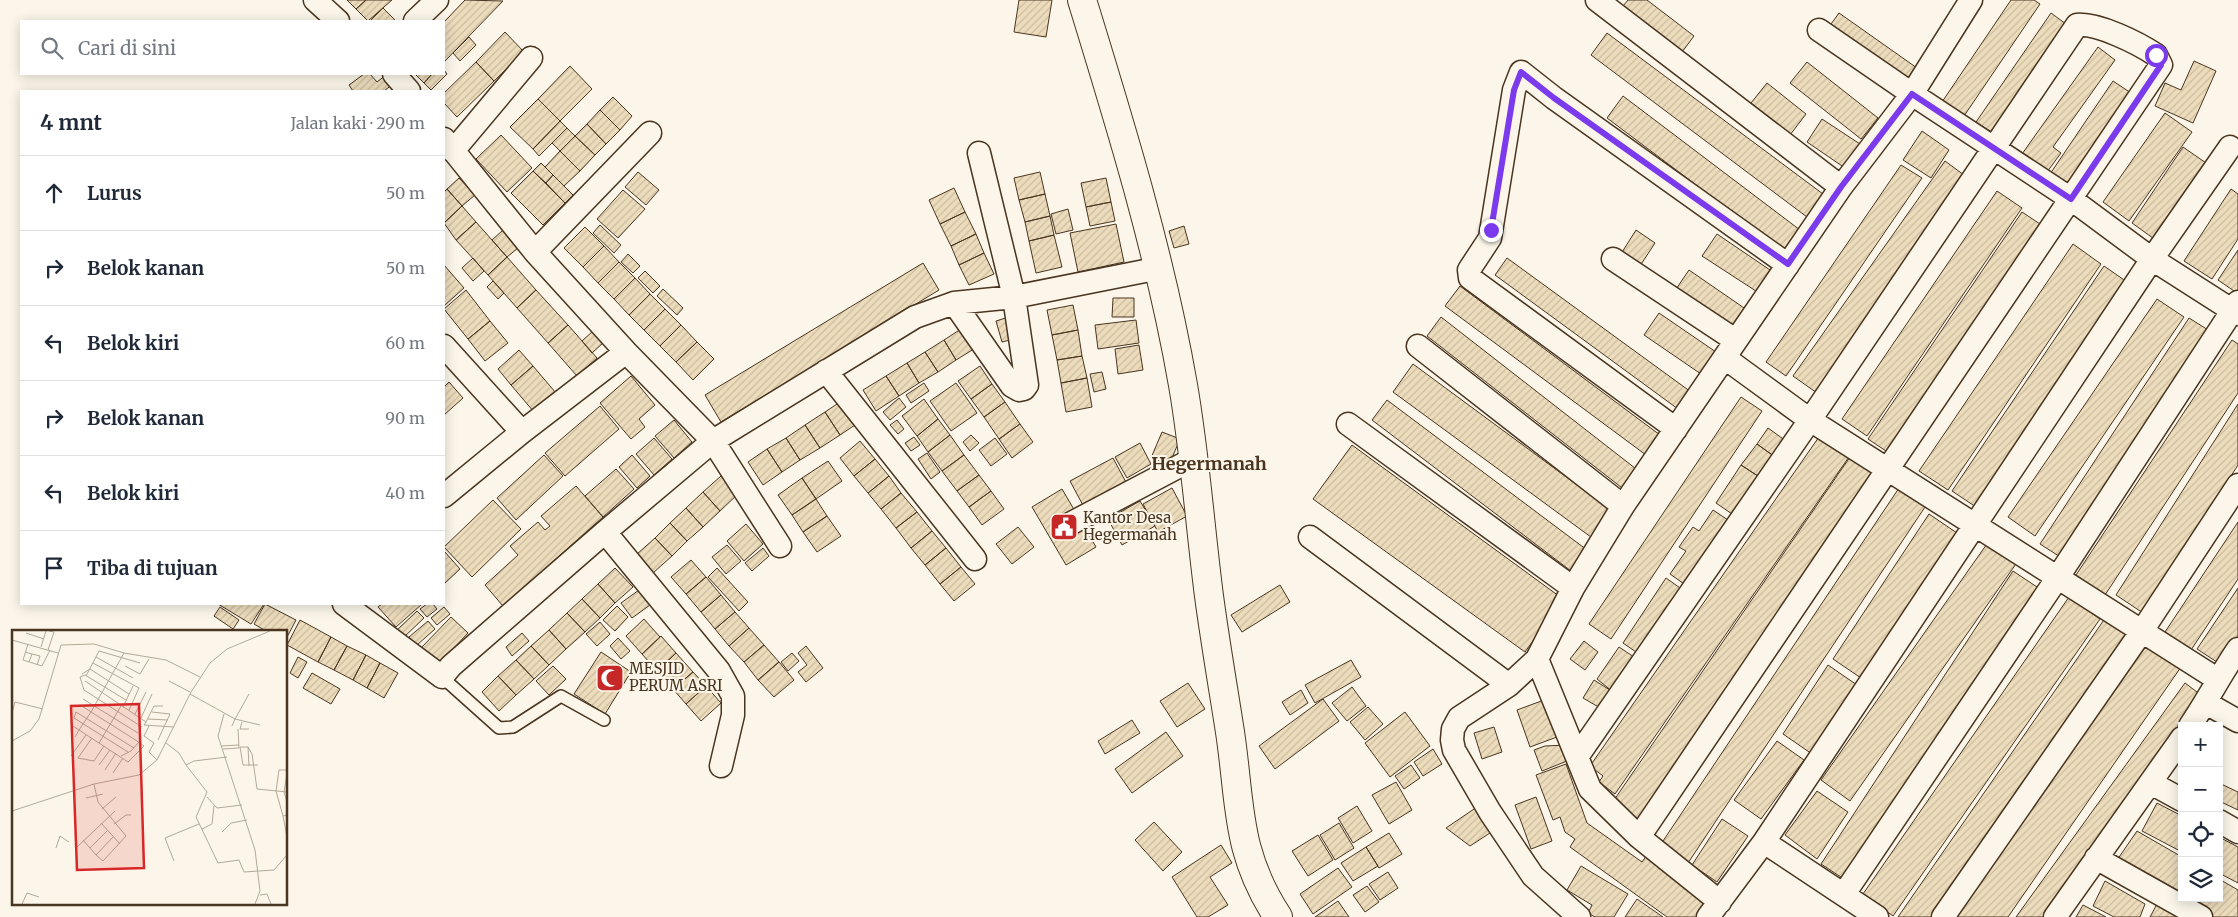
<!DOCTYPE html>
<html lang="id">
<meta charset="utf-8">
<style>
:root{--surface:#fff;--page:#f6f6f7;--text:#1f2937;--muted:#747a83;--line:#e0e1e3}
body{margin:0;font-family:Merriweather,serif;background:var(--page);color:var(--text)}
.controls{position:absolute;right:15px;bottom:15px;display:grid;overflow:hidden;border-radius:0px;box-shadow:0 2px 12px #0003}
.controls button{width:45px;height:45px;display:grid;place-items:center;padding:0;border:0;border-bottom:1px solid var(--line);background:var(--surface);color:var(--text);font:25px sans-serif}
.stop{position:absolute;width:15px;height:15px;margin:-11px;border:4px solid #7c3aed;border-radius:50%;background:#fff}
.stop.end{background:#7c3aed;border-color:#fff;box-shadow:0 1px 5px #0008}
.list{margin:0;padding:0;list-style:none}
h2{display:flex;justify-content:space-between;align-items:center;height:65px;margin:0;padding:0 20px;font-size:21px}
h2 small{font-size:16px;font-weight:400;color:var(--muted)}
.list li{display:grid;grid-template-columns:32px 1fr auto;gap:15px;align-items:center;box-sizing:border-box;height:75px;padding:0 20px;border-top:1px solid var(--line)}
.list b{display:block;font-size:19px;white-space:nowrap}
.list em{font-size:16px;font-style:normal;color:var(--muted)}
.icon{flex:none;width:28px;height:28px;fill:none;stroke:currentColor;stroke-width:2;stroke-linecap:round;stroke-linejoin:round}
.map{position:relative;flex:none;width:2238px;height:917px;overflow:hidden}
.search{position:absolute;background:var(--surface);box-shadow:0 2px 12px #0003;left:20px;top:20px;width:425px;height:55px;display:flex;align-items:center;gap:12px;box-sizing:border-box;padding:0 18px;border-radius:0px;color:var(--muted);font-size:19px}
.panel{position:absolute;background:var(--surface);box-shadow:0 2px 12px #0003;left:20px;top:90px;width:425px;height:515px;border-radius:0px}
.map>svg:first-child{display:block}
.building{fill:url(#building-hatch);stroke:#4a3520}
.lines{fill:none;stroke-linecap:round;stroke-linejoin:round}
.service-casing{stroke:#4a3520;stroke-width:14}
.minor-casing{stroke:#4a3520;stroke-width:25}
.tertiary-casing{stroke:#4a3520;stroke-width:30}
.service{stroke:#fbf6e9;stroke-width:11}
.minor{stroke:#fbf6e9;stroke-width:22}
.tertiary{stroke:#fbf6e9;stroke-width:28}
.route{stroke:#7c3aed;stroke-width:6}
.labels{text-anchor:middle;stroke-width:4;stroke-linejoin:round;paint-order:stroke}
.poi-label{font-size:15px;fill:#4a3520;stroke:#fbf6e9;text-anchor:start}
.quarter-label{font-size:18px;font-weight:bold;fill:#4a3520;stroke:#fbf6e9}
.inset-road{fill:none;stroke:#b4a999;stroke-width:1}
.view{fill:#d62828;fill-opacity:0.15;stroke:#d62828;stroke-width:2.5}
.inset-edge{fill:none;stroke:#4a3520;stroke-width:2.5}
</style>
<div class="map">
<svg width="2238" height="917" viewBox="0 0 2238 917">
<defs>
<pattern id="building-hatch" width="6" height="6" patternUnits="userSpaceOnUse" patternTransform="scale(1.25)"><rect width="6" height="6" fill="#ecdcbc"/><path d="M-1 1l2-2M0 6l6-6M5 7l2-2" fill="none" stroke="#ccbda1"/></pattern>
</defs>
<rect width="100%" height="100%" fill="#fbf6e9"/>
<!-- building -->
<path class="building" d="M347,0H366L356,9Z
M366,0H392L368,21L356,9Z
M465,0L503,1L444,62V22Z
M1019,0H1052L1046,37L1014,32Z
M1628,0H1647L1694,36L1682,52L1623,6Z
M2011,0H2034L2040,4L1964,116L1942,102Z
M383,8L396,21H370Z
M1839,13L1917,68L1904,86L1826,31Z
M2051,13L2070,27L1996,135L1976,122Z
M505,32L524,52L494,81L476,62Z
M1607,33L1823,194L1807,217L1591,55Z
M469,37L476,45L460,61L453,53Z
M2098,47L2115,60L2053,147L2061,153L2047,172L2022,154Z
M2194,61L2216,71L2193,123L2155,106L2165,83L2181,90Z
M476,62L494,81L457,117L444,103V93Z
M1807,62L1878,118L1861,139L1790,83Z
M570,66L592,89L560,121L538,99Z
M444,70L447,74L431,90L424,83L432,74H444Z
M364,74H370L377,82L386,75L393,84L384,91H353L349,85Z
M415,74H432L424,83Z
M2113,81L2137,97L2074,191L2050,174Z
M1767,83L1806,114L1790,135L1751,103Z
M1623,96L1800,230L1784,251L1607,118Z
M613,97L632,116L620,130L600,110Z
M538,99L560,121L533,149L510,127Z
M600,110L620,130L606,144L587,124Z
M2165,113L2192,132L2129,221L2103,202Z
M1822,119L1860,144L1845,168L1807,142Z
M560,121L567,128L539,156L533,149Z
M587,124L606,144L595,155L575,136Z
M567,128L575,136L560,151L552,143Z
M1922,131L1949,150L1931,178L1903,160Z
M501,135L532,168L507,192L476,159Z
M575,136L595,155L580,171L560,151Z
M2183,147L2209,165L2157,241L2132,223Z
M560,151L580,171L564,186L545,167Z
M1945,161L1968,178L1817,393L1793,376Z
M541,163L553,175L546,183L533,171Z
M1901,165L1922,178L1786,376L1766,362Z
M533,171L565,203L543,225L511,193Z
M638,172L659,190L646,205L625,187Z
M1040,172L1045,194L1019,200L1014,178Z
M553,175L573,195L565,203L546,183Z
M459,178L475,195L462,206L447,189Z
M1106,178L1111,202L1086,207L1081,183Z
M954,188L965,212L940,224L929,200Z
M447,189L462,206L444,223V192Z
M2231,189L2238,194V239L2212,279L2184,261Z
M623,190L645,209L618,238L597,219Z
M1997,191L2022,208L1867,436L1842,419Z
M1045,194L1050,216L1025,222L1019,200Z
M1111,202L1115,221L1090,226L1086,207Z
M462,206L476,222L456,240L444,223Z
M1068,209L1073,230L1056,234L1051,214Z
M965,212L976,234L951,246L940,224Z
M2022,212L2046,228L1892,455L1868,439Z
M1050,216L1054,235L1029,241L1025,222Z
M476,222L507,257L488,275L456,240Z
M1116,224L1124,262L1078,272L1070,233Z
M600,225L621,245L614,253L593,233Z
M1184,226L1189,244L1174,248L1169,231Z
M585,227L604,246L583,267L564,248Z
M503,230L518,248L507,257L492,240Z
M1636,230L1655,243L1638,269L1619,257Z
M976,234L984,253L959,265L951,246Z
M1717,234L1773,272L1759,293L1702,256Z
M1054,235L1062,267L1036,273L1029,241Z
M2073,244L2101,264L1948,490L1919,471Z
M604,246L619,262L598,283L583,267Z
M2238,250V291L2237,293L2218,280Z
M984,253L994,274L969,285L959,265Z
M628,254L640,266L633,273L621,262Z
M507,257L536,290L517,308L488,275Z
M473,258L484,271L473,281L462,268Z
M1507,258L1691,392L1678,409L1495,275Z
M619,262L635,278L614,299L598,283Z
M923,263L939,290L721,422L705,395Z
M444,265L464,288L444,306Z
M2104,266L2127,282L1976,507L1952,491Z
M1689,270L1747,310L1732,332L1674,292Z
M645,271L660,286L653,293L638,278Z
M635,278L650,294L629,315L614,299Z
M493,281L504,293L498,299L487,287Z
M1460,286L1660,435L1646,455L1445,306Z
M663,289L683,308L677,315L657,296Z
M466,290L490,321L468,339L444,309Z
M536,290L568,325L548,343L517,308Z
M650,294L665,309L644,330L629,315Z
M1113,298H1134V317H1112Z
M2157,299L2184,317L2035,536L2008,517Z
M1073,305L1078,330L1052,335L1047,310Z
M665,309L681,325L660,346L644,330Z
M1659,313L1716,352L1701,374L1644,335Z
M1012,316L1018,338L1002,342L996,321Z
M1441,317L1640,472L1626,491L1427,336Z
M2189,318L2213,333L2065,560L2040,544Z
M1136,320L1139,343L1098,349L1095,325Z
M490,321L508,343L485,361L468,339Z
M568,325L597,358L577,376L548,343Z
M681,325L697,342L676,362L660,346Z
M964,327L977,347L956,360L944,340Z
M1078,330L1082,356L1057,360L1052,335Z
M593,331L603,343L592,353L582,341Z
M944,340L956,360L938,372L925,352Z
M2232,340L2238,344V393L2105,595L2076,575Z
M697,342L714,359L693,380L676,362Z
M1139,345L1143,370L1118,374L1115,349Z
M519,350L533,366L511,385L498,369Z
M925,352L938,372L919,383L907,363Z
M1082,356L1087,378L1061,383L1057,360Z
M907,363L919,383L899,396L886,376Z
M1413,364L1615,513L1595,540L1393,392Z
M533,366L556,393L534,412L511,385Z
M980,366L992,384L971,399L958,381Z
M1102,372L1106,389L1094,392L1090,374Z
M631,376L655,405L639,419L645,427L631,439L600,403Z
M886,376L899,396L876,411L863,390Z
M1087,378L1092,407L1066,412L1061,383Z
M449,382L463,398L444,415V387Z
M924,383L929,391L911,403L906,395Z
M956,383L977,413L951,431L930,401Z
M992,384L1005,402L984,417L971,399Z
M1741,397L1762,411L1611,639L1589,624Z
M899,398L906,407L890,420L883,412Z
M924,399L938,419L917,436L902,416Z
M843,400L858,423L840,435L825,412Z
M1387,400L1587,550L1571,571L1372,420Z
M1005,402L1020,424L999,439L984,417Z
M2238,404V465L2143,613L2116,595Z
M600,406L619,429L565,476L545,453Z
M825,412L840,435L820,448L805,425Z
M938,419L950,435L928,452L917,436Z
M674,420L692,442L674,458L655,436Z
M897,420L904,429L898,434L890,425Z
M1020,424L1033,442L1012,458L999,439Z
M805,425L820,448L800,460L786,438Z
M1768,428L1786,441L1775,457L1757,444Z
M1162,432L1180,439L1169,465L1151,458Z
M1821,434L1851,454L1615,794L1599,782L1603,776L1590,766Z
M950,435L964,455L942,471L928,452Z
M971,435L979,443L970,451L963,442Z
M914,437L920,445L911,451L905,443Z
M654,438L672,459L654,475L636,454Z
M786,438L800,460L782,472L767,449Z
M995,438L1007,454L991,466L979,450Z
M860,441L875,459L854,476L840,458Z
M1140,443L1151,464L1127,478L1115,457Z
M1757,444L1775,457L1761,478L1741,465Z
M1352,445L1563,599L1525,652L1313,499Z
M767,449L782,472L763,485L748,462Z
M927,453L940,472L931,479L918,459Z
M544,455L563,476L516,520L497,498Z
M632,455L650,476L637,488L619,467Z
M964,455L979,475L957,491L942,471Z
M1850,457L1876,475L1638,821L1612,803Z
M1113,458L1128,486L1085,509L1070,481Z
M875,459L889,476L868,493L854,476Z
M828,461L842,481L816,499L802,478Z
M1741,465L1761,478L1735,516L1716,503Z
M616,469L634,489L603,517L585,496Z
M979,475L991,491L969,507L957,491Z
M721,476L738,494L720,511L703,492Z
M889,476L901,493L881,509L868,493Z
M802,478L816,499L792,515L778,495Z
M576,486L603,517L503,606L485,585L518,555L510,546L538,522L545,530L550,526L541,516Z
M1172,488L1187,516L1158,532L1143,504Z
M1899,488L1925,507L1688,863L1661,844Z
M1062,489L1096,547L1066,565L1032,507Z
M991,491L1004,509L982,525L969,507Z
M703,492L720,511L703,527L686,508Z
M901,493L917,512L896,528L881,509Z
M816,499L827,516L803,532L792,515Z
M493,500L521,529L472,577L444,547Z
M1140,501L1155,526L1122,545L1108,519Z
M686,508L703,527L687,541L670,523Z
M1713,510L1731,522L1687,586L1670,574L1686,551L1679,547L1693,527L1699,531Z
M917,512L932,531L911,548L896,528Z
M1929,514L1957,533L1861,678L1833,659Z
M827,516L841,536L817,552L803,532Z
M2238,522V579L2191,650L2165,632Z
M670,523L687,541L672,556L655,538Z
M746,524L763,544L744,561L727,541Z
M1018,527L1034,547L1012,564L996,544Z
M932,531L946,548L925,565L911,548Z
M655,538L672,556L653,573L636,555Z
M1989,541L2018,561L1850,801L1821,780Z
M727,545L741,561L726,574L712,557Z
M763,548L769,556L752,571L745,563Z
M946,548L961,567L940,584L925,565Z
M444,551L460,569L444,584Z
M691,560L706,577L686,594L671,577Z
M961,567L975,584L954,601L940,584Z
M615,568L633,587L615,603L598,584Z
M717,568L748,602L739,611L708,577Z
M2013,571L2040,589L1847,881L1821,864Z
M706,577L721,595L701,612L686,594Z
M1666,578L1683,590L1639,654L1623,643Z
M598,584L615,603L600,618L582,599Z
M1280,585L1290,602L1242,632L1231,615Z
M2238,588V644L2223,666L2197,649Z
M639,590L650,605L632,618L621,603Z
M721,595L735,612L715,629L701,612Z
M2069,597L2100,619L1893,916L1863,894Z
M582,599L600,618L585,632L567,613Z
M218,604H264L251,624Z
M265,604L296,620L286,639V631H266L254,624Z
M382,604H422L396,627L378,607Z
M427,604H433L437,609L427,617L420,609Z
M617,606L628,617L615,631L603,620Z
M220,607L239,620L233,629L214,616Z
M444,607L450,614L437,625L431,618Z
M417,611L424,618L403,638L396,631Z
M735,612L749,628L729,646L715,629Z
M567,613L585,632L566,649L549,630Z
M451,617L468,633L437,666L420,649Z
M2106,617L2132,635L1937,917H1898Z
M644,619L660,637L642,654L626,636Z
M300,620L331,637L318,662L287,645Z
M428,621L435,629L417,645L409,637Z
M600,622L610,634L597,646L586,634Z
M749,628L764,645L744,662L729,646Z
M549,630L566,649L549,665L531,646Z
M522,633L529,641L512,656L506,647Z
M661,636L676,653L657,671L642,654Z
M331,637L347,646L334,670L318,662Z
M618,638L630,651L621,659L610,646Z
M1584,641L1598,652L1585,670L1570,659Z
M2146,643L2181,667L2008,917H1957Z
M764,645L779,662L758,680L744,662Z
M347,646L366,655L353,680L334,670Z
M531,646L549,665L534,679L516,660Z
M806,646L823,668L806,682L798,672L807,665L798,653Z
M1619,647L1637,659L1613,692L1597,679Z
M601,652L631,672L605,714L574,694Z
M676,653L693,672L673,689L657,671Z
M792,653L799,661L788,671L781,662Z
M366,655L380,663L367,688L353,680Z
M298,657L307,662L298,678L290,673Z
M516,660L534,679L516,695L498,676Z
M1351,660L1361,677L1315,703L1305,685Z
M779,662L794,680L774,697L758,680Z
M380,663L398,673L384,698L367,688Z
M1828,665L1857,685L1812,754L1783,734Z
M553,666L566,679L549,695L536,681Z
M693,672L706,686L686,704L673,689Z
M312,673L340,689L331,704L303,688Z
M498,676L516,695L499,711L482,692Z
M1594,680L1613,692L1602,709L1583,698Z
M1188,683L1205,709L1177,727L1160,701Z
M2185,683L2205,698L2046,917H2016Z
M706,686L721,703L701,721L686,704Z
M1352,687L1366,706L1347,721L1332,703Z
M1301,690L1308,703L1290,715L1282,702Z
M1323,699L1339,721L1275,769L1259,746Z
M1544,700L1557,737L1530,747L1517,710Z
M1368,707L1383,724L1365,740L1350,722Z
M1405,712L1430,746L1390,777L1365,743Z
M1132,720L1140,733L1105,754L1098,741Z
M1494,727L1502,752L1482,759L1474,733Z
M1166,732L1183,756L1132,793L1115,769Z
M1777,741L1804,760L1761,819L1734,800Z
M1566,745L1567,761L1542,771L1534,750L1545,746Z
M1433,749L1442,764L1423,776L1414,762Z
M1566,764L1587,823L1642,862L1649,852L1714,898L1701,917H1667L1570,847L1575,839L1565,832L1560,817L1553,820L1536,775Z
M1411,765L1420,778L1404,789L1395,776Z
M1396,782L1412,810L1389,824L1372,795Z
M2219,783L2238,792V810L2219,801Z
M1817,791L1848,812L1817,859L1785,835Z
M1536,797L1552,841L1531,849L1515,805Z
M2157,803L2182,816V852L2142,831Z
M1357,806L1372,831L1353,843L1338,818Z
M1477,807L1493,831L1470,846L1446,828Z
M1722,819L1748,836L1717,882L1692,865Z
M1154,822L1182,852L1163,871L1135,840Z
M1339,823L1354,848L1335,860L1320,835Z
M2137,831L2182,857V893L2150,875L2145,880L2115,863Z
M1389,833L1402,854L1379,868L1366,847Z
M1318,835L1333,860L1308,876L1292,851Z
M2219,837L2238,847V883L2219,873Z
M1221,845L1232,863L1210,877L1228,905L1208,917H1197L1172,877Z
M1366,847L1378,866L1353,881L1341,863Z
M1581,866L1628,894L1614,917H1595L1588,913L1592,905L1567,890Z
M1338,868L1352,887L1313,914L1300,894Z
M1388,872L1398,888L1380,900L1369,884Z
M2219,879L2238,890V917H2213L2181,900L2182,898H2219Z
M2105,881L2145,904L2140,917H2114L2093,906Z
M1367,886L1379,902L1365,912L1353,895Z
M1637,899L1663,917H1625Z
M1338,901L1349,917H1315Z
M2157,904L2177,914L2176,917H2150Z
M2083,905L2106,917H2076Z"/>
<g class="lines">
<defs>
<path id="service" d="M442,677L499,728L513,727L561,696L604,720"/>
<path id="minor" d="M315,0L338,21
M1597,0L1841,187
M415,21L437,0
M1819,30L1912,94L1971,0
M394,74L409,91
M444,139L535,252L626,352L713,441L780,546
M453,151L531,58
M535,252L650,133
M1613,259L1735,340
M954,303L1012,386L1019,390L1024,389L1027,385L1014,297L979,153
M444,346L522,432
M1418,346L1623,506
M1725,358L1810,420L2217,679
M826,371L975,559
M1348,424L1573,588
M1676,429L1470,278L1469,270L1490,238L1514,90L1521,72L1554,98L1788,265
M444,496L522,432L626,352
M1064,527L1193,459
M605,532L719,671L733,696V715L721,766
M1310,537L1509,685
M344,604L442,677L451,666L605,532L713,441L915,317L954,303L1014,297L1160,268
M1537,659L1590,789L1639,837L1720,902
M2206,703L2238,721
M2190,726C2207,701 2221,674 2238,649
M1577,757L1810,420L2077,25C2098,23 2138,43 2156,55L2161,65L1639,837
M2151,783L2182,800
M2219,821L2238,832
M1764,842L1877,917
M2096,858L2201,917
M1844,894L2058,577L2238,302
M1579,917L1533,876L1490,812L1454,750L1452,740L1453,729L1459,718L1509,685L1537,659L1573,588L1623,506L1841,187L1912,94L2071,199L2152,259L2238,314
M1708,917L1764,842L2152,259L2230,147
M1943,917L2142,631L2238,485
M2055,917L2182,738"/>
<path id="tertiary" d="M1082,0C1121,127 1160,253 1183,385C1195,454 1200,526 1209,596C1215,641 1223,687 1230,732C1241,805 1235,851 1278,917"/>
</defs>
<!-- service casing -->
<use href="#service" class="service-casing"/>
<!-- minor casing -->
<use href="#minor" class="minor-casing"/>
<!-- tertiary casing -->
<use href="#tertiary" class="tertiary-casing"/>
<!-- service -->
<use href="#service" class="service"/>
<!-- minor -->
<use href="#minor" class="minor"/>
<!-- tertiary -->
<use href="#tertiary" class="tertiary"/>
</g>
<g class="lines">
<!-- route -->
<path class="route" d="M1491,230L1514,90L1521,72L1554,98L1788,264L1841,187L1912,94L2071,199L2161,65L2156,55"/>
</g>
<!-- icons -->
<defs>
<symbol id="civic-square" viewBox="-11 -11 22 22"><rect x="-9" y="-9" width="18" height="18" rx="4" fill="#c62828" stroke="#fbf6e9"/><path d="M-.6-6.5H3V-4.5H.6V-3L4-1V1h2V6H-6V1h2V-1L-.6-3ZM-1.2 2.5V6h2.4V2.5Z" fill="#fff"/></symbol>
<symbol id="mosque-square" viewBox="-11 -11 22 22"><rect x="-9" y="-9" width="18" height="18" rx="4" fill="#c62828" stroke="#fbf6e9"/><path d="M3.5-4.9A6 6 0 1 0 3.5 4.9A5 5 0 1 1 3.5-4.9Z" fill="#fff"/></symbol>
</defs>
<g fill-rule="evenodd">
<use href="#civic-square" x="1048" y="511" width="32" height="32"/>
<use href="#mosque-square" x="594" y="662" width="32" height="32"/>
</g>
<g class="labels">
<!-- poi labels -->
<g class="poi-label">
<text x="1083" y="523">Kantor Desa<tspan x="1083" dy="17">Hegermanah</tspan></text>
<text x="629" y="674">MESJID<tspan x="629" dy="17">PERUM ASRI</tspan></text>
</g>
<!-- quarter labels -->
<g class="quarter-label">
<text x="1209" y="470">Hegermanah</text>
</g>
</g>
<!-- overview -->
<g transform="translate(12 630)">
<rect width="275" height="275" fill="#fbf6e9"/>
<path class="inset-road" d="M14,3L32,9M0,10L46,23M16,14L11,30L30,36L38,20M29,17L34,1M36,20L42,2L37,1M13,22L20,24L17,32M20,24L28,26L25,35M84,27L121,48M81,33L127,58L117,80M113,36L128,44L137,29M70,44L78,39L117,64M74,46L87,21L128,33M73,51L134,92L132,95M157,51L178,62M178,64L223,89L237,64M71,69L126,103M114,70L73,45L68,47L72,60L130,97M70,76L79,82L122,109L132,116L116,132L67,100L79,82L112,23L154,30L188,47M111,77L121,56M140,82L158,84L146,110M0,83L3,72L31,79M123,84L134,62M212,84L206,106L243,220L248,261L243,274M129,88L140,64M136,89L156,90M134,92L142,76H151M230,92L228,99H237M59,95L67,100L63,107M132,95L162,97M137,96L132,106L142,113L137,122L145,130M220,96L223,89L248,95M80,108L66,128L82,131L92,116M0,111L18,101L27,89L49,15L82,14L112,23M87,113L109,76M154,113L167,123L174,135L182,131L215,127M209,116L227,115M228,117L231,135H246M228,117H236L237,136M236,117L240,124L245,159L275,162M211,119L227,118L226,99M116,122L62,88L64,82L122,118M59,126L74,105M109,126L119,121L127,112M87,135L98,120M174,135L195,162L184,187L206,233L227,230L232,242L262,240L275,225M93,140L104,123M275,140H267L264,161L271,186L275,185M101,143L111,128M275,143L272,162L275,172M82,154L86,172L114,206L91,231L84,225L101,207M195,167L205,178L230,175M74,168L91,164M90,179L104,167M0,181L82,154L127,145L145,130L179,62L198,33L215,19L258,1M271,186L275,207M89,193L108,214M102,194L114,185H119M190,199L200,194L202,176M210,202L219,193L235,190M71,210L84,225M44,218L48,206L57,212M64,218L103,181M78,218L95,201M162,231L153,208L187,194M248,265L255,264L259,274M10,274L15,263L27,267"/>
<path class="view" d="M127,74L132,238L65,240L59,76Z"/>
<rect width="275" height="275" class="inset-edge"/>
</g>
</svg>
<div class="controls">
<button>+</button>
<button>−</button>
<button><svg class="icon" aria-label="locate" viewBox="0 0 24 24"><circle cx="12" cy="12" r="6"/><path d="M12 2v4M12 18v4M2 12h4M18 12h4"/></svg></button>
<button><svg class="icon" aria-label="layers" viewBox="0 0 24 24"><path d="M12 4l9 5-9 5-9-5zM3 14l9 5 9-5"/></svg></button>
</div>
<div class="stop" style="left:2156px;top:55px"></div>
<div class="stop end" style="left:1491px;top:230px"></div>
<div class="search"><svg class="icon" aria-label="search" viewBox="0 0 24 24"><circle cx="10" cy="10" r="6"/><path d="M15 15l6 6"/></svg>Cari di sini</div>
<section class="panel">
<h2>4 mnt<small>Jalan kaki · 290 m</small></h2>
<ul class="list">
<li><svg class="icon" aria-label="ahead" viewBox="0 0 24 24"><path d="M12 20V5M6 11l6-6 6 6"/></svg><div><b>Lurus</b></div><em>50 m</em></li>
<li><svg class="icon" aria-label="right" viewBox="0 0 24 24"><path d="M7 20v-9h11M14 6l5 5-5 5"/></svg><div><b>Belok kanan</b></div><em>50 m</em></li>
<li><svg class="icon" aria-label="left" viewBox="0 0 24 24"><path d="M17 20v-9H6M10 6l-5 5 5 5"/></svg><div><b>Belok kiri</b></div><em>60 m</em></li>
<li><svg class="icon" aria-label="right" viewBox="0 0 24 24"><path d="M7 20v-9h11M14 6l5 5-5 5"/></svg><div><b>Belok kanan</b></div><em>90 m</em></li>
<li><svg class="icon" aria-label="left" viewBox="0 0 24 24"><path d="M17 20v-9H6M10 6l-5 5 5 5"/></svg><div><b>Belok kiri</b></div><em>40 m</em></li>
<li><svg class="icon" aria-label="arrive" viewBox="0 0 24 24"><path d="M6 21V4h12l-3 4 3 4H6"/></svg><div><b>Tiba di tujuan</b></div></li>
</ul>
</section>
</div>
